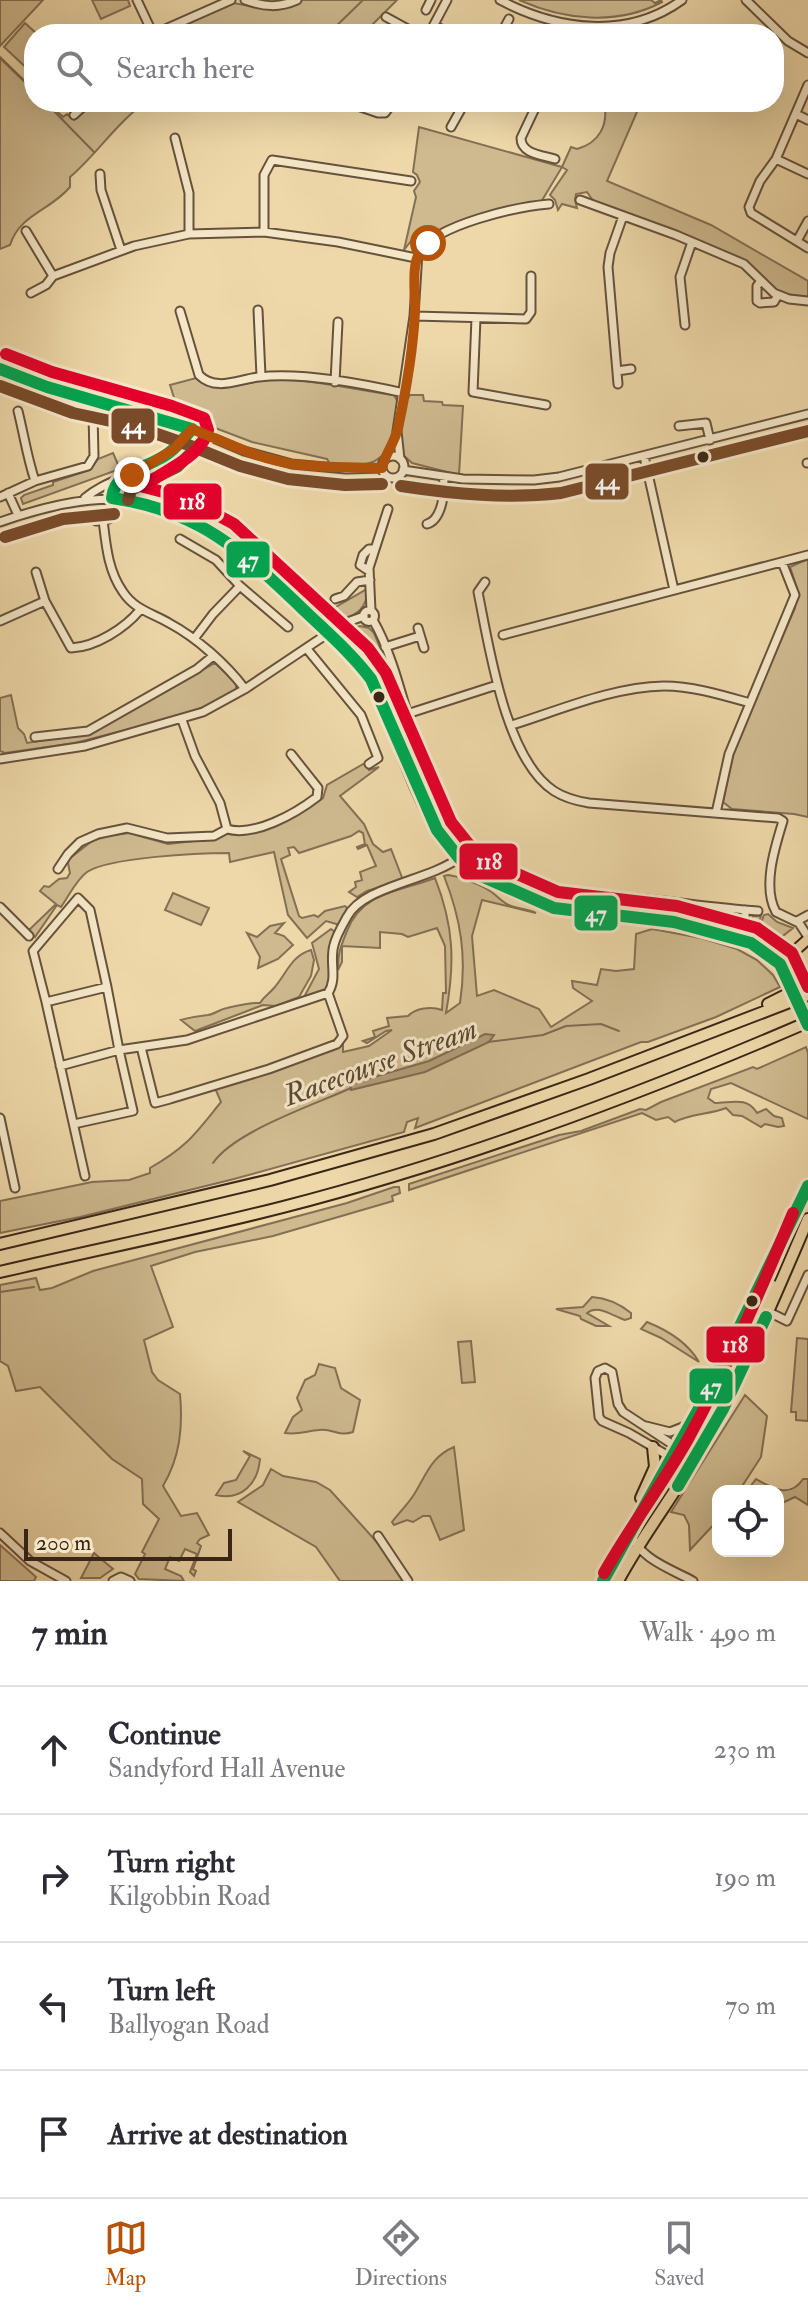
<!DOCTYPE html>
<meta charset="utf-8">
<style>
:root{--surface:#fff;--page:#f2f2f3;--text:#2b2b33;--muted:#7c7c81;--line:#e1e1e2;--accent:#b45309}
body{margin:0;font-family:"IM FELL Double Pica",serif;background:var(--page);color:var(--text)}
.controls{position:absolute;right:24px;bottom:24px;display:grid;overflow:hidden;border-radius:16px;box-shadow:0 8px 32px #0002}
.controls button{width:72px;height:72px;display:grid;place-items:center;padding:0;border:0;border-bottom:2px solid var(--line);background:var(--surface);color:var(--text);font:40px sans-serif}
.scale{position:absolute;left:24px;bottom:20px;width:208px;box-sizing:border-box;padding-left:8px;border:4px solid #392617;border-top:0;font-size:22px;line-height:28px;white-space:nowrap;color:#392617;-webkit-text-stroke:6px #f4e6c7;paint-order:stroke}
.stop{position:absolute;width:24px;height:24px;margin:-18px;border:6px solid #b45309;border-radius:50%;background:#fff}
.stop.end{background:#b45309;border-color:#fff;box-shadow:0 2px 8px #0008}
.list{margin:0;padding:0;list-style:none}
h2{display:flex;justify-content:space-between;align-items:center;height:104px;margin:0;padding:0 32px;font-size:34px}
h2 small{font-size:26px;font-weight:400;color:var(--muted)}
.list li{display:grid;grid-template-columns:52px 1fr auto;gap:24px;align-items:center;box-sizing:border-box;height:128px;padding:0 32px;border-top:2px solid var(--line)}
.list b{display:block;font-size:30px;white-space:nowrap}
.list p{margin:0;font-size:26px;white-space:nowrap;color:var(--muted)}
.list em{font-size:26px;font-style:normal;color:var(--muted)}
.icon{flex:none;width:44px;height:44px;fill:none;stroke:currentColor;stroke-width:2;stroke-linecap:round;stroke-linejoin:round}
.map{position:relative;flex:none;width:808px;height:1581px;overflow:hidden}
.search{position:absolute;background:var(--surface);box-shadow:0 8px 32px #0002;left:24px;right:24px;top:24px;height:88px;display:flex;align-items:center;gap:20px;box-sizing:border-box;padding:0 28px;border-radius:32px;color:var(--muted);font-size:30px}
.sheet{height:616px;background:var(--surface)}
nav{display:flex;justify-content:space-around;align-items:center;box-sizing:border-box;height:112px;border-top:2px solid var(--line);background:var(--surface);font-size:22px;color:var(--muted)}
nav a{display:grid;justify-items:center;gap:4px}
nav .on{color:var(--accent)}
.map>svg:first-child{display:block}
.green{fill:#cfba90;stroke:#847054;stroke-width:2}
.water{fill:#b09b77;stroke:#806c51;stroke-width:2}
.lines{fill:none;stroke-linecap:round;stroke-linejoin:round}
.stream{stroke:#806c51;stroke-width:2}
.minor-casing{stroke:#66523c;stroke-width:11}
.major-casing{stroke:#392617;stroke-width:13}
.highway-casing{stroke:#392617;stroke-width:14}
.minor{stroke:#f4e6c7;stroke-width:7}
.major{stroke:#eed8a9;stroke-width:9}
.highway{stroke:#eed8a9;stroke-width:10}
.major-bridge-casing{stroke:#392617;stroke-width:13;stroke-linecap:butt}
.major-bridge{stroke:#eed8a9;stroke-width:9}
.bus-1-casing{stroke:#f4e6c7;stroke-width:18}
.bus-2-casing{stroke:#f4e6c7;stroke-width:18}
.bus-3-casing{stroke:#f4e6c7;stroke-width:18}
.bus-1{stroke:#00a651;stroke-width:12}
.bus-2{stroke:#7a4b2a;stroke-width:12}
.bus-3{stroke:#e4002b;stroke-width:12}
.route{stroke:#b45309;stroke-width:10}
.bus-dot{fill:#392617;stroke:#f4e6c7;stroke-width:3}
.labels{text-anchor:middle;stroke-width:6;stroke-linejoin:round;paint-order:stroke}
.water-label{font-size:30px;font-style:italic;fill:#5d4934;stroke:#f4e6c7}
.line-badge{stroke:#f4e6c7;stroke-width:3}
.badge-label{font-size:22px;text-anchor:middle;font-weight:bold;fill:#fff}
</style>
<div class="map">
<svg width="808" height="1581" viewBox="0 0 808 1581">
<rect width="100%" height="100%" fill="#eed8a9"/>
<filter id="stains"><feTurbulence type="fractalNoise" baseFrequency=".0025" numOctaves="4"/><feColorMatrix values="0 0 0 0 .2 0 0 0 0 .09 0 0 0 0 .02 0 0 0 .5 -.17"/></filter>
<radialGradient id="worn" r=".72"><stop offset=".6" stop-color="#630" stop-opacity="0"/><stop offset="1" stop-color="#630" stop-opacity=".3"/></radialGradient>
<!-- green -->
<path class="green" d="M0,0H43L0,46Z
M92,0H128L130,6L101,19Z
M302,0H397L363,34H162L233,3L276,10Z
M519,0H651L655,3L661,0L662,2C617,26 564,20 519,0Z
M25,23L37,34H34V71L32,73L4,47Z
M0,57L34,90V102H47L63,117L67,114L74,120L93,102H146C117,122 97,154 70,177V187C50,211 20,214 10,245L0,249Z
M165,102H313L312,110L236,105H174Z
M604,102H635L640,105L607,181L711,225L808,281V297L786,294L774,289L747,262L679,232L594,202L587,192L576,194L575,200L577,208L562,204L558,210L555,200L550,195L567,170L562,167L541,202L480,215L432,237L416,241L414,237L404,250L416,197L414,191L420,182L417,175L413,172L419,127L562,167L571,147L577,149C599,143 609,125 604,102Z
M196,378C217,397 244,381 269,380C311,378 353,390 394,395L398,402C389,452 390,471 330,464L327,459L252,442L210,426L178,410L170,385Z
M410,395H423L424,401L442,402L443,405L463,406L459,475L412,463L401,453C401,435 399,410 410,395Z
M113,453L120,469L23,504L21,498L24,495L53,485V482L90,470L98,459Z
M157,476L193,510C177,503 144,497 133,489L140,482Z
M808,559V817L794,814L732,809L723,802L733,755L742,730L795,608L797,588L790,567Z
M367,589C368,610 354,615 339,623L336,619L328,621L322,615Z
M360,626L369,628L374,633L388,666L398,700L392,703L374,666L347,634L350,629Z
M215,663L236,683V689L217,702L180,716L75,743L5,753L0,751V698L11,695L18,728L24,734L27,743L89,733Z
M399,703L423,777L437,807L460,839L497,870L534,887L576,895L736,913L742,917V926H748L753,916H761L755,933C722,917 679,912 642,908C610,904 577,903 546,894C459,870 431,802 400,726L402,723L396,704Z
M365,763L369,770L379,767L340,796L364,824L373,844L383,852L391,849L403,880L367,891L357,897L349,892L356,887L355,882L362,880L360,872L376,866L367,845L358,849L357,847L365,844L363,833L359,831L351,836L299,853L294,847L288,848L290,855L281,859L299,916L302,918L314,915L318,917L325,911L345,906L348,909L340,925L326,921L307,938L288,915L274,852L230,862L229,853C200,853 110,857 87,872C76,880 69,896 61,907L57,905L35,937L29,930L56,904L40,891L44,886L49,887L59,879L67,878L70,873L68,863L69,859L92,841L106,836L129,833L168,844L212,839L229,833L243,835L283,821L312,805L323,798L327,785Z
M448,875C459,876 481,885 490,891C498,896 502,903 511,906C519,909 527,909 536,913L482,900L472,936L477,996L494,990L539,1009L551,1027L592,1001L573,988L572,981L597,985L601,969L616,971L634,969L636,934L652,929L701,938L737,949L757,960L773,975L780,987L716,1017L648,1042H641L415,1128L418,1118L407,1122L404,1132L234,1179L80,1217L0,1233V1201L92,1182L129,1180L150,1173V1168C187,1147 195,1134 221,1102L215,1088L343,1043V1052L369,1046L392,1030L386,1031L367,1043L363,1041L375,1037L373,1031L389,1026L387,1018L408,1016C416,1008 431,1006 442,1010L443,993H446L445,946L437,928L408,937L402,934L380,932V948L342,946V962L338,970C338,953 340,948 347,931C362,892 399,892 435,878C454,926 455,963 446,1013L460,1003C467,957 461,919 444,876Z
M173,893L209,908L201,925L165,910Z
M768,914L777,922L793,928L774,943L757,934L764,915Z
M284,923L275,933L284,936L293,945L278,959L258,968L260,957L247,933L257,937L270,926Z
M331,929L336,933L330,982L326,991L303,999L319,969L312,943Z
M311,950L314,960L311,976L299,997L276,1006L263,1005L195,1031L181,1020C191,1017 198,1016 208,1015C215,1014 220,1009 227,1008C237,1006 249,1002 260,1003C264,996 269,994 274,988C287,973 291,956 311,950Z
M806,1047L808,1053V1119L731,1083L711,1089L708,1098L715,1103C731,1103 747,1096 757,1113L766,1109L774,1116L782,1118L784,1126L778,1127L765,1124L761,1127L742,1116L733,1115L726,1108C709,1115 691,1113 675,1122L668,1117L656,1120L642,1113L409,1190V1184L559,1135L581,1131L640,1109L646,1110L661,1102L753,1067L757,1069Z
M394,1187H399L400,1193L392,1196L393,1201L273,1236L195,1252L151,1266L173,1327L144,1340L152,1372L158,1380L180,1394C183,1428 180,1457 163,1486L181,1516L197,1513L209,1535L200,1539L197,1543L201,1546L193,1569L196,1571L194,1576L190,1572L197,1554L185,1549L179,1561L170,1557L165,1569L181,1576L184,1581L139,1579L135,1574L145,1554L142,1552L159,1519L143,1504L142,1479L112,1459L40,1387L16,1391L8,1366L0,1361V1285L36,1278L40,1290L52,1288L93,1271L347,1203Z
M592,1297C606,1298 620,1304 631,1313V1318L625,1320C612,1316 598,1304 587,1313L609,1326H596L581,1319L580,1316L556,1309L583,1307Z
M647,1322C667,1330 688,1343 699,1362L661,1338L641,1329Z
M797,1338L808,1339V1421L796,1420V1412H791Z
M471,1341L475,1382L462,1383L458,1342Z
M319,1364L335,1368L341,1388L360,1400L353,1432C338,1437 333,1428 319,1430C307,1431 298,1435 285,1433L293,1417L302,1410L297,1398L305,1380L315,1375Z
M745,1395L767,1416L761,1457L739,1491H718V1520L690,1550L689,1525L684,1515L671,1512Z
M454,1447L464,1530L440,1540L430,1516H423L413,1522L407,1520L394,1525L392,1522C399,1513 407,1505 413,1496C426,1476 430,1457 454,1447Z
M243,1451L260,1459C258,1483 242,1501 216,1495L224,1483L236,1480L250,1456Z
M271,1469L283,1476L316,1482L330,1490L392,1559L404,1581H340L316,1547L238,1502L263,1485Z
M756,1479C772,1488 790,1499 803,1479H808V1505L795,1497L778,1505V1491H747Z
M0,1545L36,1577L34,1581H0Z
M94,1553L113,1569L100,1578H81Z"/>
<!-- water -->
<path class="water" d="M485,1034L494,1035L489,1042L425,1072L351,1090L350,1085L360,1081L429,1061Z"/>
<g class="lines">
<!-- stream -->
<path class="stream" d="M328,34L363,0
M0,58L34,91
M45,102L94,152
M138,105L142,102
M488,1042L543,1035L566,1026L601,1024L619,1031
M213,1163C235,1131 314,1105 351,1088
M0,1292L34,1287"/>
<defs>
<path id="minor" d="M137,0L153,34
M245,0C264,7 279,8 297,0
M500,0C557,30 627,40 682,0
M746,0L788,41L808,53
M426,10L431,0
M386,17L417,34
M434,25L450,34
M154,34L231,0
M429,34L447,0
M501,34L509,19
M808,85L776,159L760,181L749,207L751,213L808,248
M346,102L378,113H385L393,102
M538,102L521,138C521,154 542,155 555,159
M582,102L588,104
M796,114L808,120
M74,115L88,102
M451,127L465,102
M175,138L189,193V234
M776,159L808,174
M100,174L101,190L121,250
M580,200L676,235L744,264L774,293L789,299L808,301
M26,231L53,276
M264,232V175L272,160L411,181
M797,241L808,221
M53,276L134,246L189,234L264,232L338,242L416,258
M760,282L757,286V301L760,303L774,302L778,295
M31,293L46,285L53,276
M258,310L261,376
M180,311L199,375C216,392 239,379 259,377C300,372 364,384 404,393
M414,316L526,319L531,312V276
M476,318L473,392L546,405
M685,325L680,277L692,242
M0,369L77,398L138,411L192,429L244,451L292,464L346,469L382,468
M617,371L631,369
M335,382L338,322
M618,384L608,267L610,253L623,216
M18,411C24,435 27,457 35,481
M679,426L706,423L710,440
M382 467a11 11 0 1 1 22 0a11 11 0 1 1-22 0Z
M644,456L674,590
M400,459L397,431L414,316L418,252C439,224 515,207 549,204
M807,463H808
M403,470L463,479L534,480L559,477L808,414
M8,493L18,515
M0,497L35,481L88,466L94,456L93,414L101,415
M85,498C100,485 118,480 136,471C159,461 176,448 192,429
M127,499V484L134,474
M103,520C106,545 108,571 123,592C135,610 152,613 169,623C197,638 226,664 245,689
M96,521L109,519
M0,522C137,474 194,503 293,600C315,622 340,640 360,663L371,679C392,726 415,806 446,844C514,926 618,908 710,930C736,936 761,944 780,964
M427,524C442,520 446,490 443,476
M180,539L216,560L240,586L288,627
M369,571L360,565L363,555L369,549H374
M36,572L45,601L71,648C96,647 125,628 140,610
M485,582L478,592C489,646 505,759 554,791C565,798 576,801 589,803L778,818L783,821C775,847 762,887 776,912L799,923L808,937
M335,599L344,596L357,582L370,580
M371,610L369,568L388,509
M363.5 616a5.5 5.5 0 1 1 11 0a5.5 5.5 0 1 1-11 0Z
M373,620C398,663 408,728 427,775C446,824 483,868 534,884C567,894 603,895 637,898C677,902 718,908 758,911
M0,621L45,601
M418,628L424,648
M503,635L808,555
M194,639L213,614L240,586
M385,647L420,636
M307,649L361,715L378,758L369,764
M407,714L497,685
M182,720L195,756L220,803L227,829
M512,725C560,710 612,687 664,686C693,686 722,695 750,703
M35,737L88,731L197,669L213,656
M0,759L85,746L203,712L245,689L342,624L364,616
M716,813L729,754L795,595L782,562
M227,829C254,837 295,814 317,797L318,788L291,754
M58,869L68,854L80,842L98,834L127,828L167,838L214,836L227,829
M0,907L29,936
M797,921L808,915
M745,924V910
M328,993C338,978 329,962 334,945C336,936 342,926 347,917C363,886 428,881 459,858
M46,1002L33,951L78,898L90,910L107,987
M141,1047L155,1103L170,1099L269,1069L337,1044L343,1036L328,993
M60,1066L119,1050L107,987L46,1002L85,1176
M0,1118L15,1188
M74,1124L133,1111L119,1050L187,1040L328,993
M769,1312L787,1321L808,1275
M646,1426L670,1432L688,1425
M672,1458L629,1433L602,1421L599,1417L595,1378L598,1371L605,1368L612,1372L618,1404L623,1412L690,1456
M631,1532C637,1558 671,1569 693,1581
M0,1533L30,1561L66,1581
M378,1536L408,1581
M113,1581L121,1577L130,1581"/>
<path id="major" d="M788,980L780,964L808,939"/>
<path id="highway" d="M768,1004L808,984
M0,1244L270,1180L434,1134L589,1079L808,995
M0,1272C94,1250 189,1231 283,1207C462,1161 639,1095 808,1022
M672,1458L679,1459L686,1454L773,1286
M641,1498L655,1467L653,1447
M603,1581L706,1396L808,1186
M618,1581C643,1534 677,1492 702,1446C743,1373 775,1296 808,1219"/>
</defs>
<!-- minor casing -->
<use href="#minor" class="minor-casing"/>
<!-- major casing -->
<use href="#major" class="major-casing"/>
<!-- highway casing -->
<use href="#highway" class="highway-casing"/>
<!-- minor -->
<use href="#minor" class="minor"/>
<!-- major -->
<use href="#major" class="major"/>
<!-- highway -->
<use href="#highway" class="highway"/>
<defs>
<path id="major-bridge" d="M788,980L798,1002
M803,1013L808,1025"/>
</defs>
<!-- major-bridge casing -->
<use href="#major-bridge" class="major-bridge-casing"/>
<!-- major-bridge -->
<use href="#major-bridge" class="major-bridge"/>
<defs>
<path id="bus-1" d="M0,369L47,387L192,429
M192,429C185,437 178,446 170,452C150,469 115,468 112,498C202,511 244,553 307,613C330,635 352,654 371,679L437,830L459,858L479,875L554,908L674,922L751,943L780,964L808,1025
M678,1486L723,1409L766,1317
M603,1581L706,1396L808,1186"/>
<path id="bus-2" d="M0,386L73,413L134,426L186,444L240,466L288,479L345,485L382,484
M401,486C454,494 507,499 561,493L808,431
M128,500L131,490L177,467L204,440
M5,537L63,519L114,514"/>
<path id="bus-3" d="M6,354L52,372L172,406L204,418L208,430C200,460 164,468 144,487L186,498L234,524L368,648L386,673L451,822L471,847L488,861L558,892L677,906L757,928L792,953L808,987
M604,1573C630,1527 662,1485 688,1439C728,1366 761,1289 793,1213"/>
</defs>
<!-- bus-1 casing -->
<use href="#bus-1" class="bus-1-casing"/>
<!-- bus-2 casing -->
<use href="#bus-2" class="bus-2-casing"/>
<!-- bus-3 casing -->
<use href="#bus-3" class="bus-3-casing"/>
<!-- bus-1 -->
<use href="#bus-1" class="bus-1"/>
<!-- bus-2 -->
<use href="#bus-2" class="bus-2"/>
<!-- bus-3 -->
<use href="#bus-3" class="bus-3"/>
</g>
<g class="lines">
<!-- route -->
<path class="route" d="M132,475L174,449L192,429C225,442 258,459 293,464C323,468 352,467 382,468C385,454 395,442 398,428C406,391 413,350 415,312C416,291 408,256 428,243"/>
</g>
<!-- markers -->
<g class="bus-dot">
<circle cx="703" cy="457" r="7"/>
<circle cx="379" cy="697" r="7"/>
<circle cx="752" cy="1301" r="7"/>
</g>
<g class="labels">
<!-- water labels -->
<g class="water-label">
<text transform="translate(380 1062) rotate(-20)" y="10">Racecourse Stream</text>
</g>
</g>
<g class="line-badge">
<rect x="110" y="407" width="46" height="38" rx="8" fill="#7a4b2a"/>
<rect x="584" y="462" width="46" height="39" rx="8" fill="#7a4b2a"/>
<rect x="162" y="482" width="61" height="39" rx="8" fill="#e4002b"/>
<rect x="225" y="540" width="46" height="39" rx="8" fill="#00a651"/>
<rect x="458" y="842" width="61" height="39" rx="8" fill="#e4002b"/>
<rect x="573" y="894" width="46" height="38" rx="8" fill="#00a651"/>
<rect x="705" y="1325" width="61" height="39" rx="8" fill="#e4002b"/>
<rect x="688" y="1367" width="46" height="38" rx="8" fill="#00a651"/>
</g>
<g class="badge-label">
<text x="133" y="433">44</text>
<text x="607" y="489">44</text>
<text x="192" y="509">118</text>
<text x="248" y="567">47</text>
<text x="489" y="869">118</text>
<text x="596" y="921">47</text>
<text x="735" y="1352">118</text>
<text x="711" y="1394">47</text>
</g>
<rect width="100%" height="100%" filter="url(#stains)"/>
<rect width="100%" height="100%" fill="url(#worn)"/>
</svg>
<div class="controls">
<button><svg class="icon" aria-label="locate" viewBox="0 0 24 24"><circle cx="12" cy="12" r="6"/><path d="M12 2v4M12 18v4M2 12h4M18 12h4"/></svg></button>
</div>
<div class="scale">200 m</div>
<div class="stop" style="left:428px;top:243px"></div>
<div class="stop end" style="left:132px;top:475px"></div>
<div class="search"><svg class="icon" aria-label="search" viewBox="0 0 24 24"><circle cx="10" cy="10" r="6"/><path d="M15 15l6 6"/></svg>Search here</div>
</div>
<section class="sheet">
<h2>7 min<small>Walk · 490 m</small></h2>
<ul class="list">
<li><svg class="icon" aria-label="ahead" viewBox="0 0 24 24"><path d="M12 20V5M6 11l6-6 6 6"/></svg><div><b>Continue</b><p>Sandyford Hall Avenue</p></div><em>230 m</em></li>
<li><svg class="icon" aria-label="right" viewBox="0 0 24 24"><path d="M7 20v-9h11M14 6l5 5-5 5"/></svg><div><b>Turn right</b><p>Kilgobbin Road</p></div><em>190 m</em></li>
<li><svg class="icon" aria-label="left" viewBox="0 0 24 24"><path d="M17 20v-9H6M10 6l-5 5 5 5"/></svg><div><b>Turn left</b><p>Ballyogan Road</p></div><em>70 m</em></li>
<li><svg class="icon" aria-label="arrive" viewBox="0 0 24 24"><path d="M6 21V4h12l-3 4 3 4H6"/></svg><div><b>Arrive at destination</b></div></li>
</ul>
</section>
<nav>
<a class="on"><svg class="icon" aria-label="map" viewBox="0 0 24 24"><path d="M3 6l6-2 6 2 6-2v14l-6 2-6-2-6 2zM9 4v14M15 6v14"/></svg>Map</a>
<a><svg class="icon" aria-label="directions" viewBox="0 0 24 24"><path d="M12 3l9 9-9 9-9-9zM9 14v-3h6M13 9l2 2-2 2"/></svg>Directions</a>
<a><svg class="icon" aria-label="saved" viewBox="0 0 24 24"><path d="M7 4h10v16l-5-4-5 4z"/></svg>Saved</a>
</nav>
